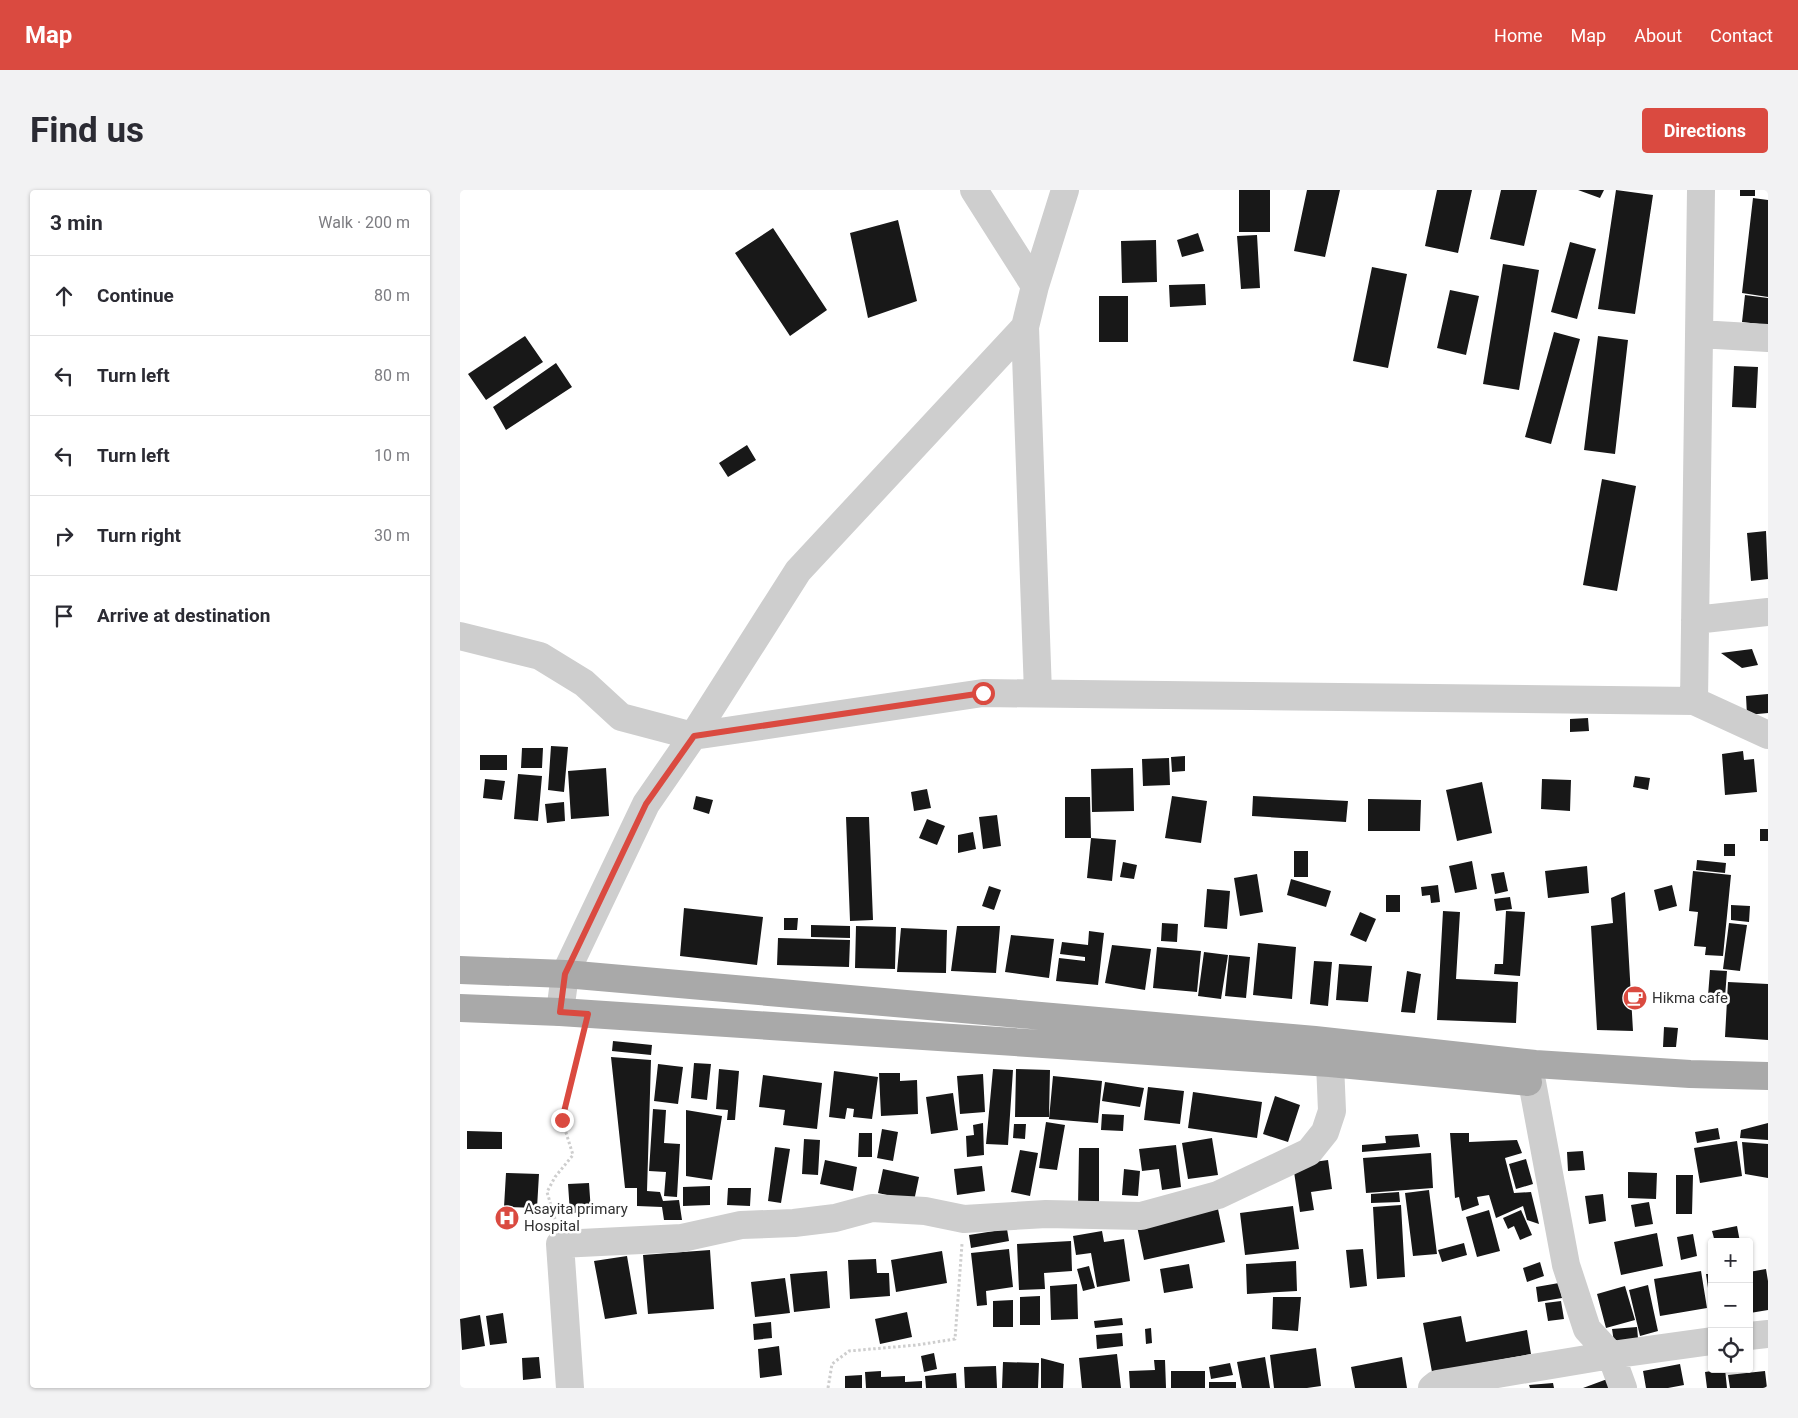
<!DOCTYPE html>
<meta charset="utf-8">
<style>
:root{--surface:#fff;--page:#f2f2f3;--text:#2b2b33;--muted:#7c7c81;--line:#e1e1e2;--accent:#da4a40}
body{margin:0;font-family:Roboto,sans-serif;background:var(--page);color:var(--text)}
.controls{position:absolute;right:15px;bottom:15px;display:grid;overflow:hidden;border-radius:5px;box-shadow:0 1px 4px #0004}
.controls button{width:45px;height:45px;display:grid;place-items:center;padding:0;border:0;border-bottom:1px solid var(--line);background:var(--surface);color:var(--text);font:25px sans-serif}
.stop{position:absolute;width:15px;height:15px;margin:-11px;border:4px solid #da4a40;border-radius:50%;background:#fff}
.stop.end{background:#da4a40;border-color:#fff;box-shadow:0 1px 5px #0008}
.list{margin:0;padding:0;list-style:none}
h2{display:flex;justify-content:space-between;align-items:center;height:65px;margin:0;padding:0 20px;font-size:21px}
h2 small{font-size:16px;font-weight:400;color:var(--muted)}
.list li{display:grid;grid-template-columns:32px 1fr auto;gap:15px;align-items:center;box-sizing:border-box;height:80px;padding:0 20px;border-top:1px solid var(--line)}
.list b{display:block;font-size:19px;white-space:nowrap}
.list em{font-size:16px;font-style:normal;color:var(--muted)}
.icon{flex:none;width:28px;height:28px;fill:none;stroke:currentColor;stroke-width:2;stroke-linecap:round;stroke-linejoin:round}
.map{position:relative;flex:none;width:1308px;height:1198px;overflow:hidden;border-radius:5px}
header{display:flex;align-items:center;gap:30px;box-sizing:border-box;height:70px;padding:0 25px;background:var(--accent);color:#fff}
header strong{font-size:24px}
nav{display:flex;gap:28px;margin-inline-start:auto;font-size:18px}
.intro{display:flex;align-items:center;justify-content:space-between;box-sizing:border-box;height:120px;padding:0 30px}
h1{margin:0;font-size:35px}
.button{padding:12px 22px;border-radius:5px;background:var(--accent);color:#fff;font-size:18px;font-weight:700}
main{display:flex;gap:30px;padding:0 30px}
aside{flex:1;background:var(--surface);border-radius:5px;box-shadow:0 1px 4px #0004}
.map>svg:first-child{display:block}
.building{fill:#181818}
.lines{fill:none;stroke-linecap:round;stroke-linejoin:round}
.path{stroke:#cecece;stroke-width:3;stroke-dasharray:2.5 2.5;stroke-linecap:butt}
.minor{stroke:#cecece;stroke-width:28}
.major{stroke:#a9a9a9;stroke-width:28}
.route{stroke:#da4a40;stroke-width:6}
.labels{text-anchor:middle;stroke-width:5;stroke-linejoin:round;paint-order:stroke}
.poi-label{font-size:15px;fill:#313131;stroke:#fff;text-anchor:start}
</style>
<header>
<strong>Map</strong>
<nav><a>Home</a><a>Map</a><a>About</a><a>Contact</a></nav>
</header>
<div class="intro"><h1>Find us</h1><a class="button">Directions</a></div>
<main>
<aside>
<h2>3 min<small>Walk · 200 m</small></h2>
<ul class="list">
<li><svg class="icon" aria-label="ahead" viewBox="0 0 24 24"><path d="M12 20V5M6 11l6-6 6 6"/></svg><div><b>Continue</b></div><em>80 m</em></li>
<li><svg class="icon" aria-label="left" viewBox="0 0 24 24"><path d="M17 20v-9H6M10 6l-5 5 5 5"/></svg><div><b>Turn left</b></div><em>80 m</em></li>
<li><svg class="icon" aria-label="left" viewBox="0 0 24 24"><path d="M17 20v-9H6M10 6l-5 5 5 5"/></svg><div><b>Turn left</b></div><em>10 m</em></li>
<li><svg class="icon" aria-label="right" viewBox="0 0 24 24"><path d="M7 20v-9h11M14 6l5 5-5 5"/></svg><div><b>Turn right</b></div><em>30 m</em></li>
<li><svg class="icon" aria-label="arrive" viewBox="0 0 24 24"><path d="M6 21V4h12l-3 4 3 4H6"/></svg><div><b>Arrive at destination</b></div></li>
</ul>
</aside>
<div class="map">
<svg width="1308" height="1198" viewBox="0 0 1308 1198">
<rect width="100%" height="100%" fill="#fff"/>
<!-- building -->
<path class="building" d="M779,0H810V42H779Z
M847,0H880L865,67L834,61Z
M977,0H1012L998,63L965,56Z
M1041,0H1077L1064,56L1030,49Z
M1118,0H1144L1140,8Z
M1156,0L1193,5L1175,124L1138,119Z
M1280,0H1295V6H1280Z
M1293,8L1308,10V107L1282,103Z
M438,30L457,111L408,128L390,43Z
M313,38L367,120L330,146L275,63Z
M738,43L744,61L722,67L717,50Z
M797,45L800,98L781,99L777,46Z
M696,50L697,92L662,93L661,51Z
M1110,52L1136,59L1117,129L1091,122Z
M1043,74L1079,80L1059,200L1023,194Z
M912,77L947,84L928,178L893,171Z
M745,94L746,115L710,117L709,95Z
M990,100L1019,106L1006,165L977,158Z
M1285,105L1308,108V135L1282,132Z
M639,106H668V152H639Z
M1094,142L1120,149L1091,254L1065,247Z
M65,146L83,172L26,210L8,184Z
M1138,146L1168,150L1155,264L1124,260Z
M96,173L112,197L46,240L33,217Z
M1274,176L1298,177L1296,218L1272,217Z
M287,255L296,270L268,287L259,273Z
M1142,289L1176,296L1157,401L1123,395Z
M1306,341L1308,389L1291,391L1287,343Z
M1292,459L1298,475L1282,478L1261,463Z
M1308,504V523L1287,525L1286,506Z
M1128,528L1129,541L1110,542V529Z
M91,556L108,557L104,602L88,600Z
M62,558H83L82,578H61Z
M1283,561L1284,570L1294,569L1297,602L1265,605L1262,564Z
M20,565H47V580H20Z
M725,566V581L712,582L711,567Z
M709,568L710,595L683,596L682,569Z
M146,578L149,626L111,629L108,581Z
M673,578L674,621L632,622L631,579Z
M58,584L82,586L78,631L54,629Z
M1175,586L1190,588L1188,600L1173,597Z
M25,589L45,591L42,610L23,608Z
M1082,589L1111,590L1110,621L1081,619Z
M1022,592L1032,643L997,651L986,600Z
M467,599L471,618L454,621L451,602Z
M236,606L253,610L249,624L233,619Z
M712,606L747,611L741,653L705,648Z
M793,606L888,611L886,632L792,626Z
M605,607H630L631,648H605Z
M908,609L961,610L960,641H908Z
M104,612L105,631L87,633L85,614Z
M537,625L541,656L523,659L519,627Z
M386,627H409L413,730L390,731Z
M467,629L485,636L477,655L459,648Z
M1300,639H1308V651H1300Z
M513,642L516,659L498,663V645Z
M631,648L656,650L652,691L627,688Z
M1264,654H1275V666H1264Z
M834,661H848V687H834Z
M1237,670L1266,673L1265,683L1236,680Z
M1012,671L1017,699L995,703L989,676Z
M663,672L677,675L674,689L660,687Z
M1127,676L1129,703L1088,708L1085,681Z
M1233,681L1271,685L1263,766L1245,765L1246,757L1234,756L1238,722L1229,721Z
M1044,682L1048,701L1035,704L1031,684Z
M797,684L803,722L780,726L774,688Z
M831,689L871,701L866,717L827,705Z
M978,695L980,712L971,713L970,705L962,706L961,697Z
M1212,695L1217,716L1199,721L1194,700Z
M529,696L541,700L534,720L522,716Z
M747,699L770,701L767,739L744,737Z
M1165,702L1173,841L1137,840L1131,736L1153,733L1151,708Z
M926,705H940V722H926Z
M1050,707L1052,719L1036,721L1034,709Z
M1271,715L1290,716L1289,732L1271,730Z
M224,718L303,727L297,775L220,766Z
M983,721L1000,722L996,789L1058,792L1056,833L977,830Z
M1046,721L1065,722L1060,786L1034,784L1035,774H1043Z
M900,722L916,729L906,752L890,745Z
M324,728H338L337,740H324Z
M702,733L718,734L717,752L701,751Z
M1269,733L1287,735L1280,781L1263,779Z
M351,735L390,736V748L351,747Z
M396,736L436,737L435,779L395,778Z
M497,736H540L536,783L491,781Z
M441,738L487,740L486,783L437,782Z
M629,741L644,743L638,795L596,791L599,768L625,771V767L600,764L602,752L628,755Z
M551,745L594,749L589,788L545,782Z
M318,748L390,750L389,777L317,775Z
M798,753L836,757L832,809L793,805Z
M652,755L691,759L685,800L645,793Z
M697,757L741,761L737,802L693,798Z
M744,762L768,765L761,809L738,806Z
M769,765L790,767L786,808L765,806Z
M854,771L872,772L868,816L850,814Z
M879,774L912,776L908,812L876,810Z
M1250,780L1267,781L1265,807L1248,806Z
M947,781L961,784L955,823L941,822Z
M1268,792L1308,794V850L1265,847Z
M1204,837L1218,838L1216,857H1203Z
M153,851L192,855L191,865L152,861Z
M151,867L191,870L187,1001L200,1002L203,1011L219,1010L222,1030H204L202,1017L177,1016V998H165Z
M234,873L251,874L247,910L231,908Z
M198,874L223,877L218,914L194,911Z
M259,879L279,881L275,930H267L268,920L256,919Z
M533,879L553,880L548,955L526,954Z
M556,879L590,880L589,927H555Z
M374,881L418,887L412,929L393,927L394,919L387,918L385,929L369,927Z
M419,883H440V891L457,890L458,924L421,926Z
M523,884L525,922L500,924L497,886Z
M303,885L362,893L357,939L323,935L325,920L299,917Z
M593,886L642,891L638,933L589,929Z
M645,892L684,898L680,917L642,911Z
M688,897L724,901L720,934L684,930Z
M733,902L802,912L797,948L728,938Z
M493,903L498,940L471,944L466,907Z
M815,906L840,915L828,952L803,944Z
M193,919L206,920L204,953L220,954L217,1007L204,1006L206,982L189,981Z
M226,920L262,926L252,990L226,986Z
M642,924L664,925L663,941L641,940Z
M586,932L605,935L597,980L579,978Z
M523,933L524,965L507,967L506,946L514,945L513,935Z
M1308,933V950L1280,948L1281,940Z
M554,934H566L565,949L553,948Z
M1258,938L1260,949L1237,953L1235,942Z
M422,939L438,942L433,971L417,968Z
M7,941L42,942V959H7Z
M399,943H412V967H398Z
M990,943H1009V952L1057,950L1062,963L1045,968L1054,1003L1071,1002L1079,1034L1067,1030L1063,1016L1036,1028L1029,1005L1017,1007L1019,1015L1002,1021L999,1007L995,1008Z
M958,944L960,957L902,962V955L926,953L925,946Z
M752,948L758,985L728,989L722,953Z
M344,949L360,950L358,985L342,984Z
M1277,951L1282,986L1240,993L1234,958Z
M1282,952L1308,954V988L1285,984Z
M716,955L721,997L702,1000L699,979L682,981L679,959Z
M315,957L330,959L321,1013L308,1011Z
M619,958H639V1017H618Z
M560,960L578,963L570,1006L551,1002Z
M1123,961L1125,980L1108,981L1107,962Z
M971,963L973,998L906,1003L903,968Z
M1066,969L1073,994L1056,999L1049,974Z
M365,970L397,977L393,1001L360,994Z
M868,970L872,999L851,1002L854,1020L840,1022L833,975Z
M522,976L525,1001L497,1005L494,979Z
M423,979L459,987L454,1011L418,1003Z
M664,979L680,981L678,1006L662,1005Z
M1168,982L1197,983L1196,1009L1168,1008Z
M46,983L79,984L77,1018L44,1017Z
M1216,985H1233L1232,1024H1216Z
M129,993L131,1022L110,1023L108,994Z
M250,996V1015L223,1016V997Z
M268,998H291L290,1016L267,1015Z
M969,1000L977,1064L953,1066L945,1003Z
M939,1002L940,1012L911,1013V1004Z
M1143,1004L1146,1031L1129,1034L1125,1006Z
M1189,1012L1193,1034L1175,1037L1171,1015Z
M941,1015L945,1087L917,1089L913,1017Z
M833,1016L839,1059L785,1065L780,1023Z
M758,1019L765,1052L684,1070L677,1036Z
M1029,1020L1040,1061L1017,1067L1006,1027Z
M1061,1020L1072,1045L1060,1050L1054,1036L1048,1039L1043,1028Z
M1277,1036L1280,1052H1255L1252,1041Z
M547,1039L549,1051L511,1058L509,1045Z
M642,1041L644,1052L664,1049L670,1091L637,1097L631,1063L616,1065L613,1046Z
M1197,1043L1203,1076L1161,1085L1154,1052Z
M1233,1044L1237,1066L1221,1070L1217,1047Z
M611,1051L612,1081L584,1083L585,1099L559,1100L557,1054Z
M1004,1053L1007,1065L982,1072L978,1060Z
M549,1059L553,1097L526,1101L527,1115L517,1116L511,1063Z
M903,1059L907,1096L890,1098L886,1060Z
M250,1060L254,1119L188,1124L183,1065Z
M482,1061L487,1093L436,1102L431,1070Z
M167,1066L177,1124L145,1129L134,1071Z
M416,1069L417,1083H429L430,1106L390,1109L388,1070Z
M836,1071L837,1101L787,1104L786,1074Z
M1080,1072L1084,1086L1067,1092L1063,1078Z
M729,1074L733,1098L704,1103L700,1079Z
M629,1076L635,1098L623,1101L617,1079Z
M1306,1079L1308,1091V1120L1290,1123L1289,1082Z
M367,1081L370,1118L334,1122L330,1084Z
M1241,1081L1247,1118L1200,1126L1194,1089Z
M1246,1084H1252V1118L1251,1119Z
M325,1088L330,1123L295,1127L291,1092Z
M1099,1093L1102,1108L1078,1112L1076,1097Z
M617,1094L618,1129L591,1130L590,1096Z
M1188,1095L1198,1141L1180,1146L1169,1100Z
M1165,1096L1175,1130L1146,1138L1137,1104Z
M580,1106V1135H560V1107Z
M813,1107H841L838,1141L812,1139Z
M553,1110V1137H533V1111Z
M1101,1111L1104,1129L1088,1131L1085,1113Z
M447,1122L452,1147L420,1154L415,1129Z
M43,1123L47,1153L30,1155L26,1126Z
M20,1125L25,1156L2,1160L0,1129Z
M1001,1126L1006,1152L1067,1140L1071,1164L972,1182L963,1133Z
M662,1128L663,1135L635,1138L634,1131Z
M311,1132L312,1148L294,1150L293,1134Z
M1177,1137L1178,1148L1154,1152L1152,1139Z
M691,1138L692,1153L686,1154L685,1139Z
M662,1143L663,1156L637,1159L636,1145Z
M319,1156L322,1185L300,1188L298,1159Z
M856,1158L861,1196L847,1198H814L810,1165Z
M474,1163L477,1179L464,1182L461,1166Z
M657,1164L661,1198H622L619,1168Z
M79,1167L81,1188L63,1190L62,1168Z
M805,1167L810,1198H782L777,1172Z
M942,1167L947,1198H895L891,1177Z
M581,1168L604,1174L603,1198H581Z
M694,1170H705L706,1198H670L669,1181L695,1180Z
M543,1172L579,1173L578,1198H542Z
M770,1173L773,1185L751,1189L749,1177Z
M1220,1174L1224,1195L1208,1198H1186L1183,1181Z
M536,1176L537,1198H505L504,1177Z
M1265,1179L1267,1198H1247L1245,1182Z
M421,1181V1187L445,1186V1192L462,1191V1198H406L405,1182Z
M711,1181H745V1198H711Z
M1305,1181L1307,1198H1270L1268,1185Z
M496,1183L497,1198H466L465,1186Z
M402,1185V1198H385V1186Z
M1150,1188L1154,1198H1123Z
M749,1192H776V1198H749Z
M1093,1193L1094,1198H1070L1069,1195Z"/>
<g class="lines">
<!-- path -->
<path class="path" d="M95,1029L87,1002L95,987L113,965L102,930L122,849
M368,1198L372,1174L389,1161L457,1155L495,1149L502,1054"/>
<!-- minor -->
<path class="minor" d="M575,96L605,0
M565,137L578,503
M1239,144L1308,148
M1235,430L1308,422
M0,446L80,466L124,493L161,527L233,546L338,381L565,137L575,96L514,0
M1234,511L1241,0
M100,822L105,784L186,614L233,546L523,503L1234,511L1308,545
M1072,892L1106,1075L1127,1139L1151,1165L1163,1198
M1289,1146L1308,1144
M110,1198L100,1054L222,1048L281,1035L334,1033L375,1028L412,1018L465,1021L504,1029L586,1024L681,1026L758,1005L849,962L865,942L872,921L870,873L857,854
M972,1198L977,1194L1151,1165L1252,1151"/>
<!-- major -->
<path class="major" d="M0,780L105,784L855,850L1075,874L1230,884L1308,886
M0,818L100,822L870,873L1068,892"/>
</g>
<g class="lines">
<!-- route -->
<path class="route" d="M102,930L128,824L100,822L105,784L186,614L234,546L523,503"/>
</g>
<!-- icons -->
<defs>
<symbol id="cafe-disc" viewBox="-11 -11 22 22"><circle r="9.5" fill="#da4a40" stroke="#fff"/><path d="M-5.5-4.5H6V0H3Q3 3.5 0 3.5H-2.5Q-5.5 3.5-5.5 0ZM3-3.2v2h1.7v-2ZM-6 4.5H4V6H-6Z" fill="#fff"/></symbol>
<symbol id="hospital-disc" viewBox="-11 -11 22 22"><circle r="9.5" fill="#da4a40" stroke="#fff"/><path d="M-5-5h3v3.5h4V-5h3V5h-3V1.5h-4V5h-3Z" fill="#fff"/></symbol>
</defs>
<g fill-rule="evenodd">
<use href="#cafe-disc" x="1161" y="794" width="28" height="28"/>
<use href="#hospital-disc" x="33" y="1014" width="28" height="28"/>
</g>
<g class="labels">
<!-- poi labels -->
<g class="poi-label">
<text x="1192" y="813">Hikma cafe</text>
<text x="64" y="1024">Asayita primary<tspan x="64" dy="17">Hospital</tspan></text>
</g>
</g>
</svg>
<div class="controls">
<button>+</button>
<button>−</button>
<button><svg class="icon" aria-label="locate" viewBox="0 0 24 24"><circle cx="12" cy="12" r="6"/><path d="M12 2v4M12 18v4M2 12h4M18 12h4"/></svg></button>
</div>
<div class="stop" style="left:523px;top:503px"></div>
<div class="stop end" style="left:102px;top:930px"></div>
</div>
</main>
